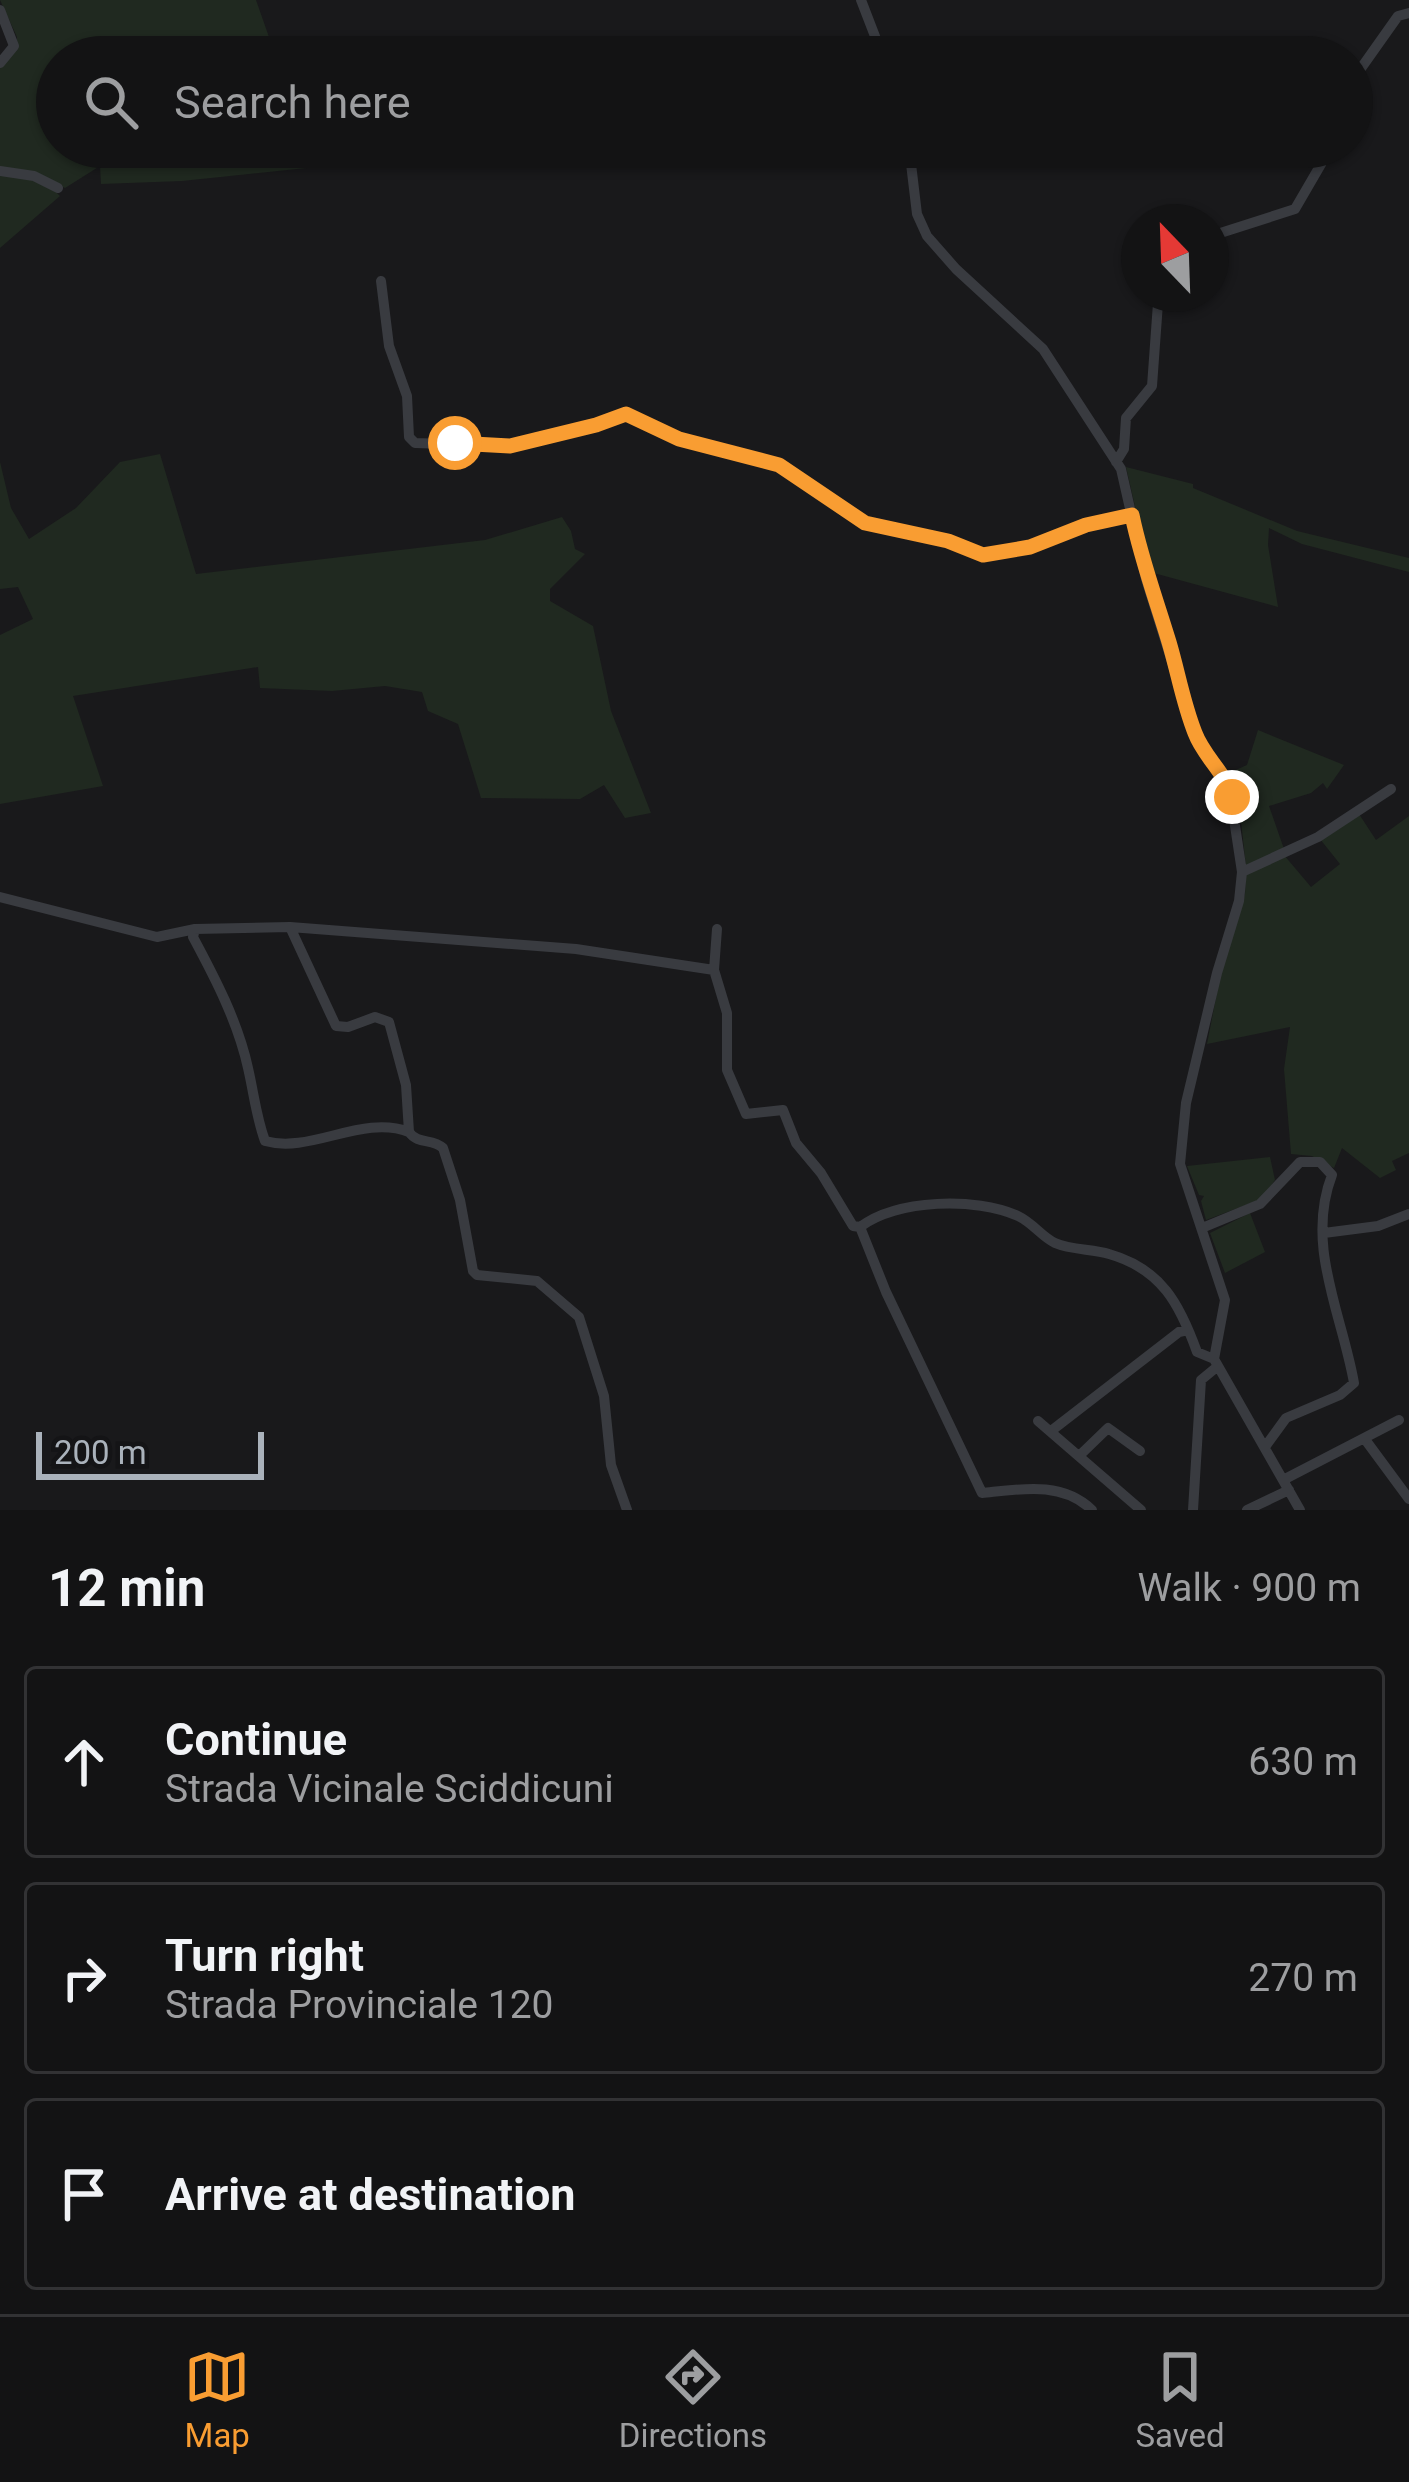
<!DOCTYPE html>
<meta charset="utf-8">
<style>
:root{--surface:#131314;--page:#202022;--text:#f1f3f6;--muted:#9d9ea0;--line:#323234;--accent:#f99d32}
body{margin:0;font-family:Roboto,sans-serif;background:var(--page);color:var(--text)}
.compass{position:absolute;left:1121px;top:204px;width:108px;height:108px;border-radius:50%;background:var(--surface);box-shadow:0 3px 9px #0004;rotate:337deg}
.scale{position:absolute;left:36px;bottom:30px;width:228px;box-sizing:border-box;padding-left:12px;border:6px solid #aab2bb;border-top:0;font-size:33px;line-height:42px;white-space:nowrap;color:#aab2bb;-webkit-text-stroke:9px #141416;paint-order:stroke}
.stop{position:absolute;width:36px;height:36px;margin:-27px;border:9px solid #f99d32;border-radius:50%;background:#fff}
.stop.end{background:#f99d32;border-color:#fff;box-shadow:0 3px 12px #0008}
.list{margin:0;padding:0;list-style:none}
h2{display:flex;justify-content:space-between;align-items:center;height:156px;margin:0;padding:0 48px;font-size:51px}
h2 small{font-size:39px;font-weight:400;color:var(--muted)}
.list li{display:grid;grid-template-columns:78px 1fr auto;gap:36px;align-items:center;box-sizing:border-box;height:192px;margin:0 24px 24px;padding:0 24px;border:3px solid var(--line);border-radius:12px}
.list b{display:block;font-size:45px;white-space:nowrap}
.list p{margin:0;font-size:39px;white-space:nowrap;color:var(--muted)}
.list em{font-size:39px;font-style:normal;color:var(--muted)}
.icon{flex:none;width:66px;height:66px;fill:none;stroke:currentColor;stroke-width:2;stroke-linecap:round;stroke-linejoin:round}
.map{position:relative;flex:none;width:1409px;height:1510px;overflow:hidden}
.search{position:absolute;background:var(--surface);box-shadow:0 3px 9px #0004;left:36px;right:36px;top:36px;height:132px;display:flex;align-items:center;gap:30px;box-sizing:border-box;padding:0 42px;border-radius:66px;color:var(--muted);font-size:45px}
.sheet{height:804px;background:var(--surface)}
nav{display:flex;justify-content:space-around;align-items:center;box-sizing:border-box;height:168px;border-top:3px solid var(--line);background:var(--surface);font-size:33px;color:var(--muted)}
nav a{display:grid;justify-items:center;gap:6px}
nav .on{color:var(--accent)}
.map>svg:first-child{display:block}
.green{fill:#202920}
.lines{fill:none;stroke-linecap:round;stroke-linejoin:round}
.minor{stroke:#393b40;stroke-width:10}
.route{stroke:#f99d32;stroke-width:15}
</style>
<div class="map">
<svg width="1409" height="1510" viewBox="0 0 1409 1510">
<rect width="100%" height="100%" fill="#19191b"/>
<!-- green -->
<path class="green" d="M256,0L276,57H57V147H309L316,167L182,181L101,184L100,166L65,188L34,172L0,167V67L17,46V37L0,0Z
M0,175C21,175 46,181 60,196L0,248Z
M160,454L196,574L485,540L562,517L571,531L575,549L585,554L550,589V601L593,626L611,711L651,813L625,818L604,785L580,799L481,798L458,724L428,711L422,692L385,686L332,691L260,688L258,667L73,696L103,786L0,804V635L33,619L18,587L0,589V462L11,508L29,539L76,508L120,462Z
M1126,467L1193,484V488L1297,531L1409,558V572L1302,544L1269,528L1268,545L1278,607L1150,572Z
M1258,730L1344,765L1327,789L1323,783L1311,793L1269,806L1284,849L1246,867L1240,812L1229,773L1247,765Z
M1359,814L1376,840L1409,816V1153L1392,1161L1396,1170L1380,1178L1342,1148L1334,1168L1312,1156L1291,1154L1284,1069L1290,1027L1207,1044L1221,972L1245,894L1246,873L1284,855L1311,887L1340,864L1320,839Z
M1270,1157L1275,1180L1262,1199L1206,1220L1201,1201L1204,1196L1199,1195L1187,1166Z
M1250,1213L1265,1252L1225,1273L1210,1233Z"/>
<g class="lines">
<!-- minor -->
<path class="minor" d="M861,0L883,57
M0,10L14,46L0,63
M1352,81L1398,16L1409,13
M909,147L917,214L927,236L956,269L1043,349L1121,469L1146,579L1193,729L1202,749L1229,786L1242,872L1239,901L1217,973L1186,1103L1180,1164L1225,1300L1214,1359L1300,1510
M0,171L34,176L58,188
M1211,236L1295,209L1331,147
M381,281L389,346L407,396L409,437L415,443L510,446L595,425L626,414L679,439L779,465L865,523L948,540L983,555L1030,547L1086,525L1132,515
M1116,462L1124,449L1126,418L1152,386L1158,303L1162,294
M1242,872L1318,837L1391,789
M0,897L157,937L195,929L290,927L576,949L714,970
M290,927L336,1026L348,1027L375,1017L389,1022L406,1085L409,1132C418,1145 432,1138 443,1148L460,1200L473,1271L477,1275L537,1281L579,1317L604,1396L611,1465L627,1510
M195,929L193,937C215,978 238,1022 248,1068C254,1094 256,1116 265,1141C311,1154 362,1114 409,1132
M717,929L714,970L727,1013V1070L746,1114L783,1110L796,1143L821,1173L853,1226L860,1227C897,1199 976,1197 1018,1216C1033,1223 1042,1237 1055,1243C1071,1250 1093,1249 1109,1254C1162,1269 1180,1305 1197,1352L1214,1359
M860,1227L886,1292L982,1493C1021,1489 1062,1481 1092,1510
M1202,1228L1260,1204L1300,1162H1320L1332,1175C1305,1245 1342,1314 1354,1383L1340,1395L1286,1418L1265,1447
M1324,1233L1378,1226L1409,1214
M1038,1421L1141,1510
M1051,1431L1179,1332L1188,1330
M1364,1438L1409,1499
M1079,1456L1108,1428L1140,1451
M1283,1480L1399,1420
M1193,1510L1201,1380L1218,1366
M1247,1510L1289,1490"/>
</g>
<g class="lines">
<!-- route -->
<path class="route" d="M455,443L510,446L596,425L626,414L679,439L779,465L865,523L948,541L983,555L1030,547L1086,525L1132,515C1141,559 1156,599 1169,642C1178,672 1183,703 1195,733C1204,757 1225,772 1232,797"/>
</g>
</svg>
<svg class="compass" viewBox="-18 -18 36 36"><path d="M0-13l5 13h-10z" fill="#e53935"/><path d="M0 13l5-13h-10z" fill="#9d9ea0"/></svg>
<div class="scale">200 m</div>
<div class="stop" style="left:455px;top:443px"></div>
<div class="stop end" style="left:1232px;top:797px"></div>
<div class="search"><svg class="icon" aria-label="search" viewBox="0 0 24 24"><circle cx="10" cy="10" r="6"/><path d="M15 15l6 6"/></svg>Search here</div>
</div>
<section class="sheet">
<h2>12 min<small>Walk · 900 m</small></h2>
<ul class="list">
<li><svg class="icon" aria-label="ahead" viewBox="0 0 24 24"><path d="M12 20V5M6 11l6-6 6 6"/></svg><div><b>Continue</b><p>Strada Vicinale Sciddicuni</p></div><em>630 m</em></li>
<li><svg class="icon" aria-label="right" viewBox="0 0 24 24"><path d="M7 20v-9h11M14 6l5 5-5 5"/></svg><div><b>Turn right</b><p>Strada Provinciale 120</p></div><em>270 m</em></li>
<li><svg class="icon" aria-label="arrive" viewBox="0 0 24 24"><path d="M6 21V4h12l-3 4 3 4H6"/></svg><div><b>Arrive at destination</b></div></li>
</ul>
</section>
<nav>
<a class="on"><svg class="icon" aria-label="map" viewBox="0 0 24 24"><path d="M3 6l6-2 6 2 6-2v14l-6 2-6-2-6 2zM9 4v14M15 6v14"/></svg>Map</a>
<a><svg class="icon" aria-label="directions" viewBox="0 0 24 24"><path d="M12 3l9 9-9 9-9-9zM9 14v-3h6M13 9l2 2-2 2"/></svg>Directions</a>
<a><svg class="icon" aria-label="saved" viewBox="0 0 24 24"><path d="M7 4h10v16l-5-4-5 4z"/></svg>Saved</a>
</nav>
